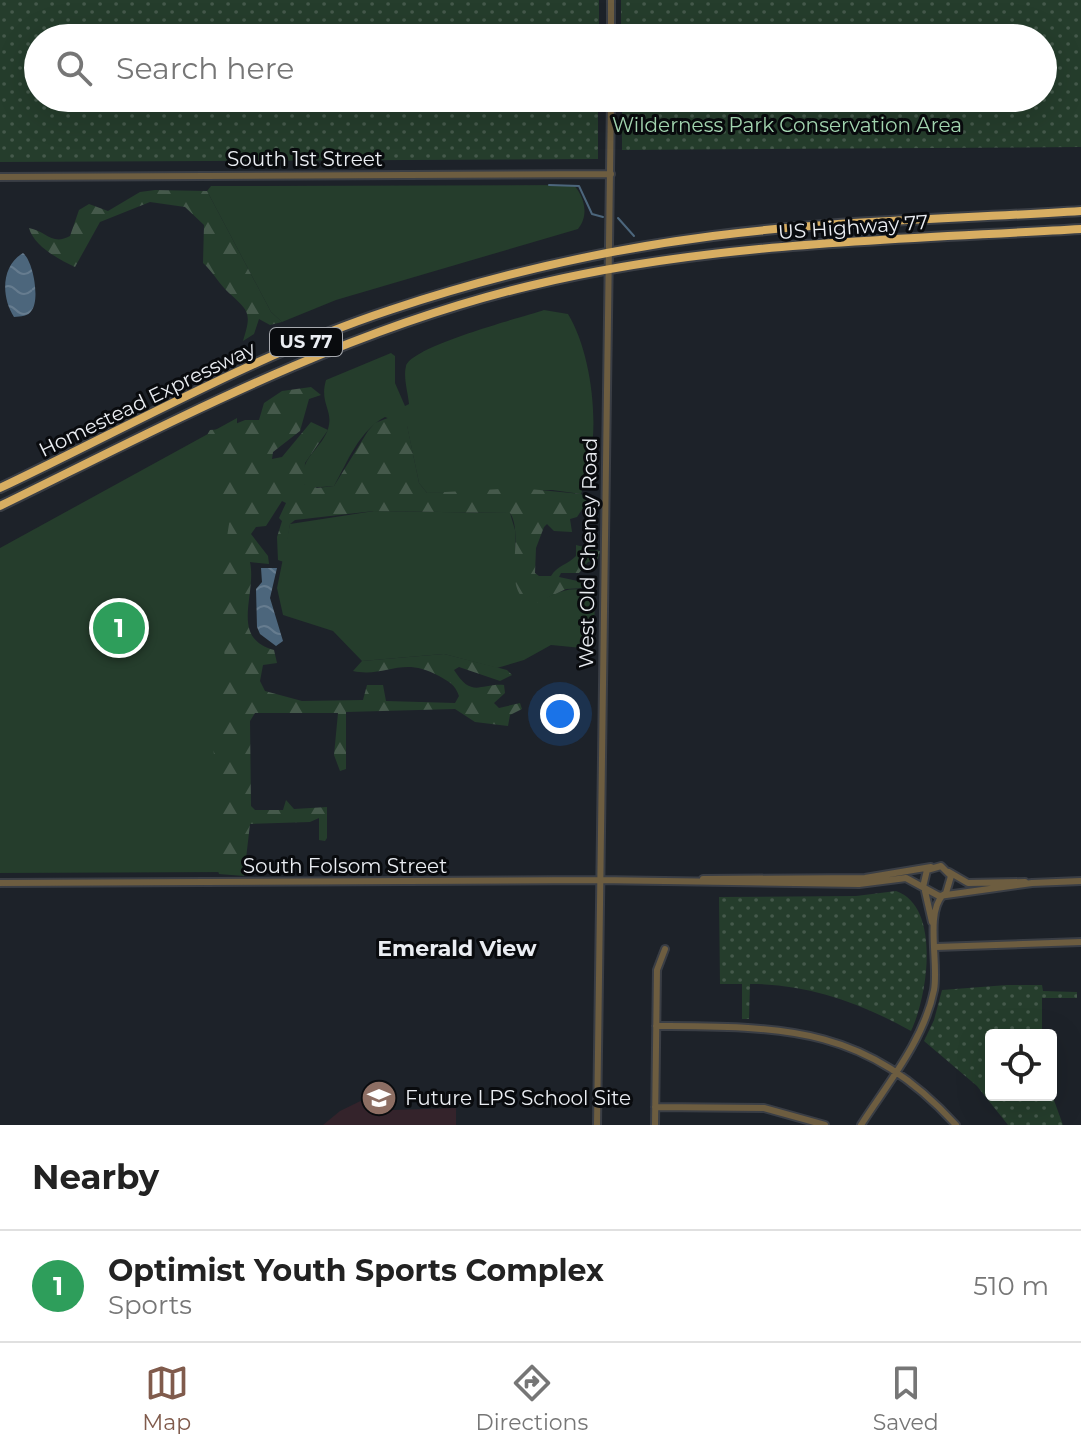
<!DOCTYPE html>
<style>
:root{--surface:#fff;--page:#f6f6f6;--text:#222;--muted:#767676;--line:#e0e0e0;--accent:#805b4c}
body{margin:0;font-family:Montserrat,sans-serif;background:var(--page);color:var(--text)}
.controls{position:absolute;right:24px;bottom:24px;display:grid;overflow:hidden;border-radius:8px;box-shadow:0 8px 32px #0002}
.controls button{width:72px;height:72px;display:grid;place-items:center;padding:0;border:0;border-bottom:2px solid var(--line);background:var(--surface);color:var(--text);font:40px sans-serif}
.you{position:absolute;left:560px;top:714px;width:28px;height:28px;margin:-20px;border:6px solid #fff;border-radius:50%;background:#1a73e8;box-shadow:0 0 0 12px #1a73e833}
.badge{display:grid;place-items:center;width:52px;height:52px;border-radius:50%;background:var(--accent);color:#fff;font-size:26px;font-weight:700}
.pin{position:absolute;translate:-50% -50%;border:4px solid #fff;box-shadow:0 2px 8px #0006}
.list{margin:0;padding:0;list-style:none}
h2{display:flex;justify-content:space-between;align-items:center;height:104px;margin:0;padding:0 32px;font-size:34px}
h2 small{font-size:26px;font-weight:400;color:var(--muted)}
.list li{display:grid;grid-template-columns:52px 1fr auto;gap:24px;align-items:center;box-sizing:border-box;height:112px;padding:0 32px;border-top:2px solid var(--line)}
.list b{display:block;font-size:30px;white-space:nowrap}
.list p{margin:0;font-size:26px;white-space:nowrap;color:var(--muted)}
.list em{font-size:26px;font-style:normal;color:var(--muted)}
.icon{flex:none;width:44px;height:44px;fill:none;stroke:currentColor;stroke-width:2;stroke-linecap:round;stroke-linejoin:round}
.map{position:relative;flex:none;width:1081px;height:1125px;overflow:hidden}
.search{position:absolute;background:var(--surface);box-shadow:0 8px 32px #0002;left:24px;right:24px;top:24px;height:88px;display:flex;align-items:center;gap:20px;box-sizing:border-box;padding:0 28px;border-radius:44px;color:var(--muted);font-size:30px}
.sheet{height:216px;background:var(--surface)}
nav{display:flex;justify-content:space-around;align-items:center;box-sizing:border-box;height:112px;border-top:2px solid var(--line);background:var(--surface);font-size:22px;color:var(--muted)}
nav a{display:grid;justify-items:center;gap:4px}
nav .on{color:var(--accent)}
.map>svg:first-child{display:block}
.education{fill:#34232b}
.grass{fill:#253d2c}
.forest{fill:url(#forest-firs)}
.park{fill:url(#park-dots)}
.water{fill:url(#water-waves)}
.lines{fill:none;stroke-linecap:round;stroke-linejoin:round}
.stream{stroke:#4c667c;stroke-width:2}
.minor-casing{stroke:#3a3e45;stroke-width:10}
.highway-casing{stroke:#3a3e45;stroke-width:12}
.minor{stroke:#6d5d40;stroke-width:6}
.highway{stroke:#d8ae62;stroke-width:8}
.labels{text-anchor:middle;stroke-width:6;stroke-linejoin:round;paint-order:stroke}
.shield{fill:#090b0e;stroke:#a6a9ae;stroke-width:2}
.shield-label{font-size:18px;font-weight:bold;fill:#eaedf2}
.park-label{font-size:20px;fill:#aadfb8;stroke:#090b0e}
.street-label{font-size:20px;fill:#eaedf2;stroke:#090b0e}
.poi-label{font-size:20px;fill:#eaedf2;stroke:#090b0e;text-anchor:start}
.neighbourhood-label{font-size:22px;font-weight:bold;fill:#eaedf2;stroke:#090b0e}
</style>
<div class="map">
<svg width="1081" height="1125" viewBox="0 0 1081 1125">
<defs>
<pattern id="forest-firs" width="22" height="20" patternUnits="userSpaceOnUse" patternTransform="scale(2)"><rect width="22" height="20" fill="#253d2c"/><path d="M5 1l3.5 6h-7zM16 11l3.5 6h-7z" fill="#45594b"/></pattern>
<pattern id="park-dots" width="8" height="8" patternUnits="userSpaceOnUse" patternTransform="scale(2)"><rect width="8" height="8" fill="#253d2c"/><path d="M2 2h.1M6 6h.1" fill="none" stroke="#45594b" stroke-width="1.8" stroke-linecap="round"/></pattern>
<pattern id="water-waves" width="16" height="10" patternUnits="userSpaceOnUse" patternTransform="scale(2)"><rect width="16" height="10" fill="#4c667c"/><path d="M0 5q4-4 8 0t8 0" fill="none" stroke="#667c8f"/></pattern>
</defs>
<rect width="100%" height="100%" fill="#1d2229"/>
<!-- education -->
<path class="education" d="M389,1087L392,1110L456,1108V1125H323L340,1111Z"/>
<!-- grass -->
<path class="grass" d="M574,185C585,198 589,216 578,229L336,300L282,322L271,312L207,191L211,186Z
M544,310L568,314C590,350 599,417 590,459C589,466 585,470 583,476C581,483 584,488 581,494L552,490L427,493L419,483L407,426L385,417C359,431 348,461 334,486L309,488L304,484C298,458 321,450 328,429C334,410 319,404 326,380L391,353L395,356V383L405,406L409,404C408,393 403,377 406,366C412,346 520,318 544,310Z
M237,418L238,872L0,873V548Z
M374,511L510,513L515,530L516,584L534,603C556,594 572,582 595,595L594,636L582,648L551,645L524,660L497,668L444,654L362,661L333,631L283,615L277,588L290,524Z"/>
<!-- forest -->
<path class="forest" d="M155,190L207,191L271,312L282,322L270,325L259,319L254,334L243,341C252,313 249,311 229,293C219,284 213,272 203,263L204,225L185,207L150,202L100,222L75,267C58,259 34,246 29,228C46,231 52,246 70,236L79,210L89,204L108,211L140,192Z
M311,387L321,395L309,399L300,431L273,452L272,459L282,457L311,422L328,430L305,463L304,484L317,488L334,486L368,431L375,423L393,416L407,425L419,483L427,493L519,488L581,494L589,499L577,517L570,519L572,532L554,531L547,524L544,527L536,548L535,573L539,576H551C558,565 567,565 576,556V545L600,551L598,559L588,562L579,573H561L559,577L587,583L583,588L566,589L534,604C498,594 526,537 510,513L374,511L295,520L290,524L284,562L278,560L277,537L282,521L279,518L286,503L282,501L266,526L256,527L251,534L268,556L269,564L250,562C257,595 229,638 274,650L277,663L263,665L260,681L265,691L302,701L363,700L367,685H383L386,701L455,703L459,696C455,684 449,682 439,676C402,655 386,678 353,671L362,661L444,654L507,670L512,675L500,681L459,667L454,670C472,699 480,683 504,685L505,693L494,703L499,708L520,703L522,709L510,715L508,726L475,722L455,709L346,712V769L340,771L334,755L338,713H255L250,721L251,806L255,810H283L286,800L294,809L327,807V838L325,841L319,840V818L310,822L250,824L244,876L219,874C216,866 216,850 225,847L212,738L206,733L218,714L226,675L222,620L217,601L229,524L222,495C230,482 231,472 229,457L195,455L210,430L223,429L245,420H259L264,403L282,391Z"/>
<!-- park -->
<path class="park" d="M0,0H599V38H38V98H598V159L0,162Z
M621,0H1081V147L622,150V98H1043V38H621Z
M896,891C942,907 927,998 911,1031C861,1003 808,984 750,984L749,1019H742V984H720L719,897L856,896Z
M1007,985H1042L1043,991L1077,992V998H1042V1035H991V1095H1051V1092L1063,1125H1008L977,1086L924,1041L934,1020L942,990Z"/>
<!-- water -->
<path class="water" d="M23,253C33,261 40,298 32,310C28,317 21,316 14,317C1,297 1,266 23,253Z
M261,568H277L270,598L283,641L276,646L260,634L257,627L256,589L262,582Z"/>
<g class="lines">
<!-- stream -->
<path class="stream" d="M549,185L579,186L592,214L603,217
M618,218L634,236"/>
<defs>
<path id="minor" d="M611,38V0
M0,177L611,174
M949,872L968,883L1025,882
M703,879L865,878L931,867
M0,883L598,880L859,884L906,878L939,896L1032,883L1081,881
M923,887L927,870L941,866L951,876L946,893
M925,891L932,922
M936,947L1081,942
M656,1026C782,1027 864,1024 956,1125
M655,1107L764,1108L825,1125
M597,1125L611,98
M655,1125L657,970L665,949
M861,1125C888,1083 924,1040 934,990C939,964 925,913 943,895"/>
<path id="highway" d="M0,488C129,427 254,355 390,310C495,275 603,250 713,236C835,220 959,219 1081,211
M0,506C172,422 341,331 529,286C709,242 896,240 1081,229"/>
</defs>
<!-- minor casing -->
<use href="#minor" class="minor-casing"/>
<!-- highway casing -->
<use href="#highway" class="highway-casing"/>
<!-- minor -->
<use href="#minor" class="minor"/>
<!-- highway -->
<use href="#highway" class="highway"/>
</g>
<!-- icons -->
<defs>
<symbol id="school-disc" viewBox="-11 -11 22 22"><circle r="9.5" fill="#8d6e63" stroke="#090b0e"/><path d="M0-5L7-2L0 1L-7-2ZM-4 1L0 2.5L4 1V4Q0 6-4 4Z" fill="#fff"/></symbol>
</defs>
<g fill-rule="evenodd">
<use href="#school-disc" x="359" y="1078" width="40" height="40"/>
</g>
<g class="labels">
<!-- shield labels -->
<rect class="shield" x="270" y="328" width="72" height="28" rx="6"/>
<g class="shield-label">
<text x="306" y="348">US 77</text>
</g>
<!-- park labels -->
<g class="park-label">
<text x="787" y="132">Wilderness Park Conservation Area</text>
</g>
<!-- street labels -->
<g class="street-label">
<text x="305" y="166">South 1st Street</text>
<text transform="translate(853 227) rotate(-4)" y="7">US Highway 77</text>
<text transform="translate(147 399) rotate(-26)" y="7">Homestead Expressway</text>
<text transform="translate(588 553) rotate(-89)" y="7">West Old Cheney Road</text>
<text x="345" y="873">South Folsom Street</text>
</g>
<!-- poi labels -->
<g class="poi-label">
<text x="405" y="1105">Future LPS School Site</text>
</g>
<!-- neighbourhood labels -->
<g class="neighbourhood-label">
<text x="457" y="956">Emerald View</text>
</g>
</g>
</svg>
<div class="controls">
<button><svg class="icon" aria-label="locate" viewBox="0 0 24 24"><circle cx="12" cy="12" r="6"/><path d="M12 2v4M12 18v4M2 12h4M18 12h4"/></svg></button>
</div>
<div class="you"></div>
<div class="pin badge" style="left:119px;top:628px;background:#2e9e5b">1</div>
<div class="search"><svg class="icon" aria-label="search" viewBox="0 0 24 24"><circle cx="10" cy="10" r="6"/><path d="M15 15l6 6"/></svg>Search here</div>
</div>
<section class="sheet">
<h2>Nearby<small></small></h2>
<ul class="list">
<li><span class="badge" style="background:#2e9e5b">1</span><div><b>Optimist Youth Sports Complex</b><p>Sports</p></div><em>510 m</em></li>
</ul>
</section>
<nav>
<a class="on"><svg class="icon" aria-label="map" viewBox="0 0 24 24"><path d="M3 6l6-2 6 2 6-2v14l-6 2-6-2-6 2zM9 4v14M15 6v14"/></svg>Map</a>
<a><svg class="icon" aria-label="directions" viewBox="0 0 24 24"><path d="M12 3l9 9-9 9-9-9zM9 14v-3h6M13 9l2 2-2 2"/></svg>Directions</a>
<a><svg class="icon" aria-label="saved" viewBox="0 0 24 24"><path d="M7 4h10v16l-5-4-5 4z"/></svg>Saved</a>
</nav>
